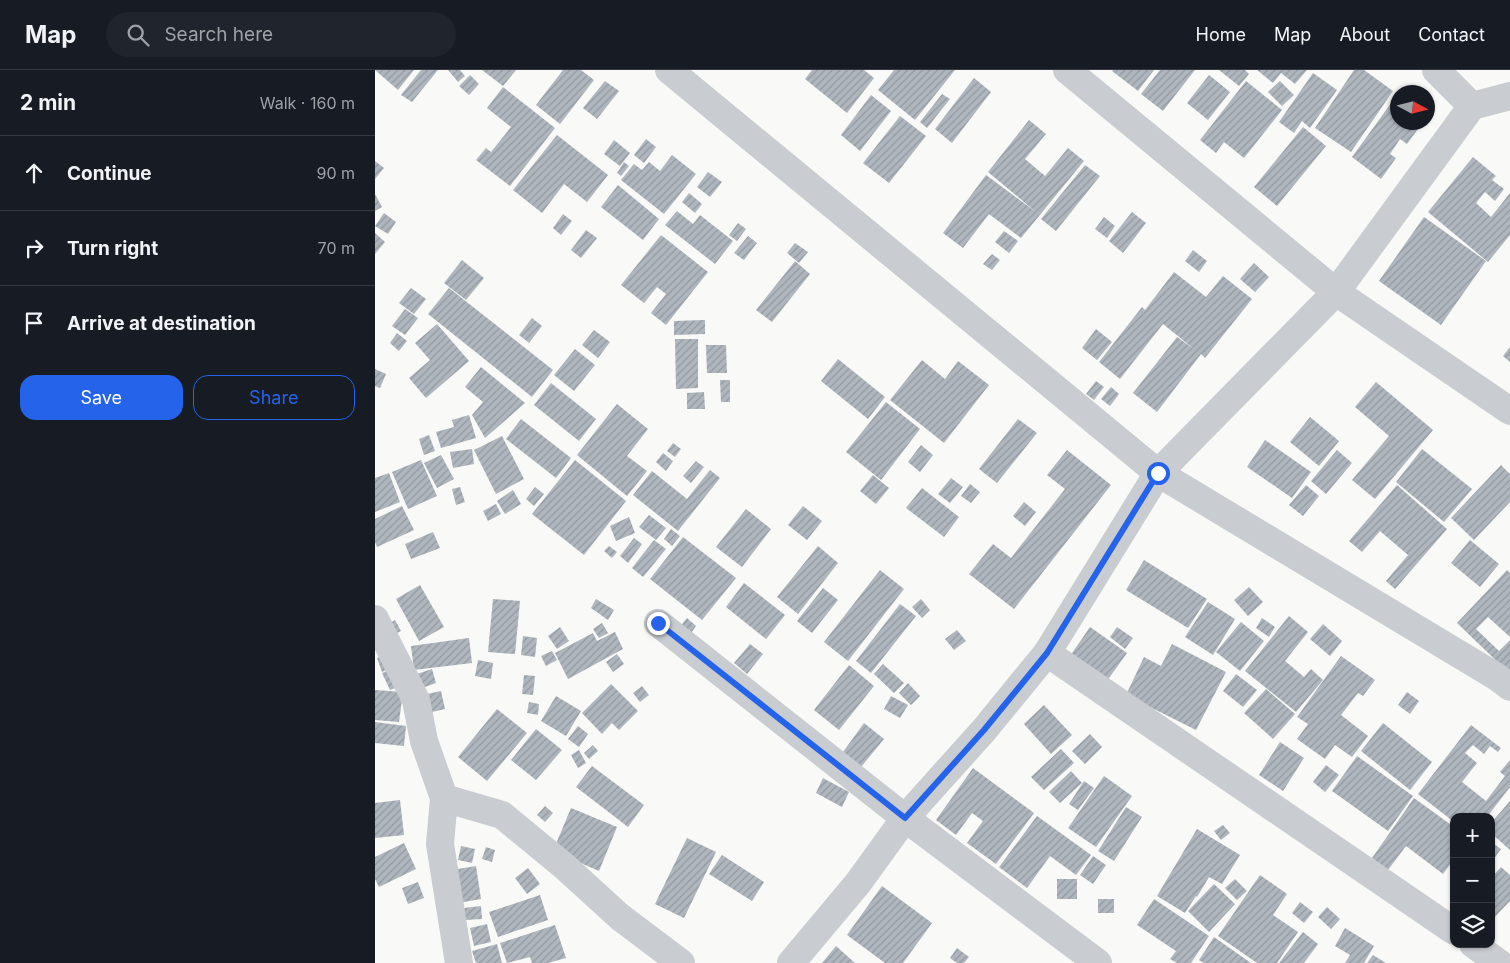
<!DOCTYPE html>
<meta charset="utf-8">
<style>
:root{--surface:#171b24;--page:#20242c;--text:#f1f3f6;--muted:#9ea1a6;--line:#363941;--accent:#2563eb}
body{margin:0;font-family:Inter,sans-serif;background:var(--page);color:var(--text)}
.controls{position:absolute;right:15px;bottom:15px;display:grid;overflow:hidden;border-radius:10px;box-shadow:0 1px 4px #0004}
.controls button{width:45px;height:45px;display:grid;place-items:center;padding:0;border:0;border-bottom:1px solid var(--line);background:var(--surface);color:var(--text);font:25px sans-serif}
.compass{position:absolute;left:1015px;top:15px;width:45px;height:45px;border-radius:50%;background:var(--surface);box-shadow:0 1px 4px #0004;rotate:97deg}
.stop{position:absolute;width:15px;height:15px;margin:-11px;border:4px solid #2563eb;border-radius:50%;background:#fff}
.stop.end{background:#2563eb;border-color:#fff;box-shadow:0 1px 5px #0008}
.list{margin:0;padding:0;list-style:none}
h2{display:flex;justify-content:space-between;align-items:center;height:65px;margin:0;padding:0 20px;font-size:21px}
h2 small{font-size:16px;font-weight:400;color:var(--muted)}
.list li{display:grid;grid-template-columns:32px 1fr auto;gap:15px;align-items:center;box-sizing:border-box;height:75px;padding:0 20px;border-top:1px solid var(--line)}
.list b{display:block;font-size:19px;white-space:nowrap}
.list em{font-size:16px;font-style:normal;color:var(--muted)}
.actions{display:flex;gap:10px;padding:15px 20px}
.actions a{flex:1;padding:11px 0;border:1px solid var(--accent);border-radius:15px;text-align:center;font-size:18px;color:var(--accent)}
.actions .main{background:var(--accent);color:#fff}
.icon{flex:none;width:28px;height:28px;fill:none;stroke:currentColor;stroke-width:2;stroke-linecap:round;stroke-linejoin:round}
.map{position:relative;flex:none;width:1135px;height:893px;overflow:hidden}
header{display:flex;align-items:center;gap:30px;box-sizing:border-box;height:70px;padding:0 25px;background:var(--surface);border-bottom:1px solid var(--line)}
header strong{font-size:24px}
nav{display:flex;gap:28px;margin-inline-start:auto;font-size:18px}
.search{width:350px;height:45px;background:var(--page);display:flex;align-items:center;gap:12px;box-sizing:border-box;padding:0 18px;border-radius:28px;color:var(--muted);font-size:19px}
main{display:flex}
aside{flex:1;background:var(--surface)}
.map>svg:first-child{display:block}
.building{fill:url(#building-hatch)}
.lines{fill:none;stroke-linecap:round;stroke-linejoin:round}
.minor{stroke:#c9ccd0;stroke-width:28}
.tertiary{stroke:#c9ccd0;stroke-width:28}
.route{stroke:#2563eb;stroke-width:6}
</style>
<header>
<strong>Map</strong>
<div class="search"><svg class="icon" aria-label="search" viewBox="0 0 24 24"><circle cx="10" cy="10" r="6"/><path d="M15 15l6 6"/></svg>Search here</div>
<nav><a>Home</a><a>Map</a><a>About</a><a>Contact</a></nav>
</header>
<main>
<aside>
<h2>2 min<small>Walk · 160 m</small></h2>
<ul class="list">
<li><svg class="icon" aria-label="ahead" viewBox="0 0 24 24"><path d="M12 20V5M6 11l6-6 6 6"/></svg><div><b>Continue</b></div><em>90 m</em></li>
<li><svg class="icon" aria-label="right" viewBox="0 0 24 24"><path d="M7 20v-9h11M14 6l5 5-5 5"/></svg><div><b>Turn right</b></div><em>70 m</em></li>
<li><svg class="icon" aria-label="arrive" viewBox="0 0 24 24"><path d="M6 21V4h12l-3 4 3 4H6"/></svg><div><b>Arrive at destination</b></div></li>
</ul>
<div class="actions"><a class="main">Save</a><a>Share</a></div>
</aside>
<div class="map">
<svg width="1135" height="893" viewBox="0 0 1135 893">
<defs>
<pattern id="building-hatch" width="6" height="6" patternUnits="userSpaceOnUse" patternTransform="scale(1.25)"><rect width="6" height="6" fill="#afb6be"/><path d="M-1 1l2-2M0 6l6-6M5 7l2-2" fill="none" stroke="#9299a0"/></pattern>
</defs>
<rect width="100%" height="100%" fill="#f9faf7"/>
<!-- building -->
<path class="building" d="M0,0H39L23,20Z
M46,0H63L37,32L26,25Z
M73,0H85L90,6L83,12Z
M107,0H141L128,16Z
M188,0H206L219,10L185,54L161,35Z
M437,0H489L499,8L472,43L430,9Z
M519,0H580L540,50L503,20Z
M738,0H779L763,21L737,1Z
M785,0H820L788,41L766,24Z
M844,0H870L874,4L864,16Z
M882,0H932L920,14L906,3L898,13Z
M979,0H989L1018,21L976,82L940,58Z
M938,3L962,20L935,58L927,51L919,63L904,52Z
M95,5L104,14L94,25L84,16Z
M834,5L855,22L833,50L812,33Z
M599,8L616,22L577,73L560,59Z
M230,11L244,21L222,49L208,38Z
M871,11L907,40L869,88L849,72L841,83L825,70Z
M905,11L919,25L907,36L893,22Z
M128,17L180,58L135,116L101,90L111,78L116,82L136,57L112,38Z
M567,24L575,29L552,58L545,52Z
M496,25L516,41L485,81L466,65Z
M1022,25V52H1048L1032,74L1025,69L1015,84L1021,88L1006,109L977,87Z
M525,46L551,66L514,113L488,93Z
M654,50L671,64L650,89L670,106L693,78L709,91L646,168L614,144L588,178L568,163L611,105L661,142L613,102Z
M928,57L951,76L902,136L879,117Z
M182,65L233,105L212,132L189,114L167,143L138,120Z
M271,69L281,77L269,93L259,85Z
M239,70L255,83L245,96L229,84Z
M297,85L321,104L289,144L246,110L259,94L267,100L274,92L285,101Z
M1098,87L1121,106L1117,110L1129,119L1120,131L1110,122L1101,133L1116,147L1135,123V165L1113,192L1053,142Z
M0,91L9,98L0,109Z
M249,92L254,96L246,106L242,103Z
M710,95L725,106L681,161L666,149Z
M333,102L347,112L335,127L322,117Z
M243,115L284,149L268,170L226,137Z
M314,123L327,134L320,143L307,132Z
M0,124L7,137L0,141Z
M302,141L318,154L325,145L358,171L340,194L290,155Z
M757,142L771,153L748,183L734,171Z
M9,143L21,152L13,164L0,156Z
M188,144L197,151L186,165L178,158Z
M729,147L740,156L732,168L720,159Z
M1049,147L1111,191L1066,255L1004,211Z
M363,153L371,159L362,171L354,165Z
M211,160L222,168L206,188L196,180Z
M629,161L643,171L634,183L620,172Z
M0,163L10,172L0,184Z
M286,165L333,202L291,255L276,243L291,224L282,217L269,233L246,215Z
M373,166L382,173L369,190L359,183Z
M420,173L433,182L424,193L412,183Z
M818,180L832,191L824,202L810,191Z
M617,184L625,190L617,200L608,194Z
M87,190L109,208L91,230L69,213Z
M420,191L435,204L397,252L381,240Z
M879,193L894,207L880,222L865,209Z
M799,202L831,227L848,206L877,229L830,288L826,284L782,342L758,323L802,267L819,279L788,254L745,309L724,292L767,237L770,240Z
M36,218L51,229L39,244L24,233Z
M74,218L178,300L157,327L53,244Z
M30,239L43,248L30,265L17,256Z
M157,248L167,256L154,273L144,265Z
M330,250V264L299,265V251Z
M62,254L94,291L51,328L34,308L55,290L40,273Z
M721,259L737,272L722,290L707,278Z
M219,260L235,272L223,288L207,275Z
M22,263L32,271L24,281L15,273Z
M300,269H323V318L301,319Z
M331,275H351L352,303H332Z
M1135,277V292L1128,286Z
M200,279L220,295L199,321L179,305Z
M463,289L510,327L493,349L446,311Z
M547,290L570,309L583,291L614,315L569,373L515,330Z
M106,297L150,333L110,368L97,345L108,332L90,317Z
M0,299L11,304L5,318L0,316Z
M345,310H355V332H346Z
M721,311L729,317L719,330L711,324Z
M1001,312L1058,360L1000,429L977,410L1014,366L980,337Z
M176,313L221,349L204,371L159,335Z
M736,317L744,324L735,336L726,329Z
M329,322L330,339H312V323Z
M511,332L545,359L506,410L471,382Z
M242,334L273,359L252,386L272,401L252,426L202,385Z
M94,345L101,368L66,378L61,362L79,357L77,350Z
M935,347L964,371L944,396L915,372Z
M146,349L196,388L181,408L131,369Z
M643,349L662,363L622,413L604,399Z
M54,365L60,381L49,385L44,369Z
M127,366L149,409L121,424L99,380Z
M890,370L936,402L917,428L872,397Z
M298,373L306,379L300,387L292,381Z
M546,375L558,385L545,402L533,392Z
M97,379L99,394L78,398L75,382Z
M1047,379L1097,419L1069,452L1021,412Z
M692,380L736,415L639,539L594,504L618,474L636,488L690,419L672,405Z
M962,380L977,393L951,424L936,411Z
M288,383L298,391L291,401L281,392Z
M66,385L79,409L62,418L49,393Z
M46,390L62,426L33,439L17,402Z
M200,390L251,431L209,485L157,444Z
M321,391L329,397L316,413L308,406Z
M1126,395L1135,404V432L1099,470L1076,448Z
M335,400L345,408L303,461L258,425L277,401L312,429Z
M14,403L25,432L0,442V408Z
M498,405L514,418L501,434L485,421Z
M576,408L588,417L575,433L563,424Z
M595,414L605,422L596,433L586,426Z
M931,415L944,426L928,446L914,435Z
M1022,415L1072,459L1020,519L1011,511L1033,485L1005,461L987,482L974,471Z
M85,417L90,432L81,435L77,419Z
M160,417L169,424L159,436L151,429Z
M547,418L584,447L569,467L531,438Z
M138,420L146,434L130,444L122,431Z
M649,432L661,442L650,456L638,446Z
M121,434L126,444L113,451L108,441Z
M27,436L39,460L2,477L0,472V449Z
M428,436L447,451L432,470L413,455Z
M371,439L396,459L367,497L341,477Z
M274,445L291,458L281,470L264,457Z
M254,447L260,463L241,471L235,456Z
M296,459L305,466L297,476L289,469Z
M58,462L65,478L36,489L30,474Z
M308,467L361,508L327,550L275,509Z
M259,468L267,474L253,493L245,486Z
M279,470L291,479L268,507L257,498Z
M1095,470L1124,494L1105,517L1076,493Z
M234,476L242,482L237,488L229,481Z
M443,476L463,493L423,544L402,527Z
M769,490L832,529L813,558L751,520Z
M505,500L529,519L473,591L449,572Z
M1132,500L1135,503V567L1113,547L1101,559L1124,581L1135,570V601L1133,602L1082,553Z
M369,513L410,545L391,569L351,537Z
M45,515L69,557L44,571L21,529Z
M874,517L888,532L873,546L859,530Z
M448,518L463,530L437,563L422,551Z
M118,529L145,531L140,584L113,582Z
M221,529L239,540L233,550L216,538Z
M546,529L555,540L547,548L537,537Z
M833,532L860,549L838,585L810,567Z
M525,534L541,546L496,603L481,591Z
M914,546L933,562L910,591L929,607L936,599L948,610L921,642L870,601Z
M312,548L321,556L314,566L304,558Z
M887,548L900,557L894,567L881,558Z
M20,550L26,561L18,565L12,555Z
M866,552L889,571L865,601L841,582Z
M227,553L233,563L224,568L218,559Z
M948,554L967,571L955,586L935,569Z
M185,557L194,571L182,579L173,566Z
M715,557L752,583L729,615L693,589Z
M742,557L758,568L750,579L735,567Z
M582,560L591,571L579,580L570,569Z
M240,562L248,579L193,609L180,583L218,563L222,571Z
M148,566L162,568L160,587L146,585Z
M94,568L97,593L39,600L36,576Z
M375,574L388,584L372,604L359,593Z
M797,574L851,602L821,660L751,625L769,587L786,596Z
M177,581L182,590L171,596L166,586Z
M12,583L18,597L7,602L2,588Z
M242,584L249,594L238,602L231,592Z
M966,586L1000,610L988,626L983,623L966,645L993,666L977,687L960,675L950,689L922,669L933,654L922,647Z
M103,590L118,593L116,609L100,606Z
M508,594L529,613L519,623L499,604Z
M474,595L499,616L464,660L439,640Z
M17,599L25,616L15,620L7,603Z
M57,599L61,613L47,618L42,604Z
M861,604L882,620L868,637L848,621Z
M149,605L160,606L158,625L147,624Z
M533,613L545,626L536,635L524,623Z
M236,614L263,641L244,660L237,653L227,664L207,643Z
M267,616L274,625L265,632L258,623Z
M891,619L920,644L898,669L869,643Z
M0,620L28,622L24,652L0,650Z
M66,621L70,639L57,642L52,624Z
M1032,622L1044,631L1035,644L1023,635Z
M181,626L206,641L191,666L166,651Z
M516,626L533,635L525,648L509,639Z
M154,632L164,634L163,645L152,643Z
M669,635L697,665L676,684L649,654Z
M122,639L152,663L112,711L83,687Z
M0,652L31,656L29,676L0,673Z
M489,653L509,669L486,697L468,682Z
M1008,653L1057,692L1035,720L986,681Z
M1096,655L1126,678L1123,682L1115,676L1109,684L1098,675L1090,683L1102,693L1087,712L1111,731L1130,706L1125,702L1135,690V717L1112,747H1079V752L1043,724Z
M203,656L213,664L204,677L193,669Z
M161,659L187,680L161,710L136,690Z
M715,664L727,677L710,694L697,681Z
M905,672L929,688L908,721L884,705Z
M218,675L223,681L214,689L209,683Z
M686,679L699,693L669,720L656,707Z
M204,680L211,693L203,698L196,685Z
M982,686L1038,726L1013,761L957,721Z
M951,695L964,705L950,722L938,712Z
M217,696L269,735L253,757L201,717Z
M598,698L659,743L621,794L592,773L608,751L597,743L581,765L561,750Z
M696,701L707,713L685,733L674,722Z
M729,706L757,726L721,777L693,758Z
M448,708L474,722L467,737L441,723Z
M709,711L719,718L703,740L694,734Z
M1039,728L1079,757V789L1068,804L1031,776L1013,800L997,788Z
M25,730L29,765L0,768V733Z
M1135,731V780L1116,763V753Z
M170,736L178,743L170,752L162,745Z
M751,737L767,747L739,791L723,781Z
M196,738L242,757L224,801L178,781Z
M662,746L716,785L701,805L675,786L652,818L624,797Z
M848,755L855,763L846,770L839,761Z
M822,759L865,785L847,814L834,807L822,827L821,826L810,843L782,826Z
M312,768L341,782L309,848L280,834Z
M1116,772L1126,779L1116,793Z
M29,773L41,799L4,817L0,809V787Z
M86,776L100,779L97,793L83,790Z
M111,777L120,780L117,792L107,789Z
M347,785L389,812L377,831L334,804Z
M718,786L731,795L718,814L705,805Z
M101,796L106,829L83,833L77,800Z
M1126,797L1135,805V831L1116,851V808Z
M153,798L165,814L152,824L140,808Z
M885,805L912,824L898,845L923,862L902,893H882L843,866Z
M682,809H702V829H682Z
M860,809L872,821L862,830L850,818Z
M43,812L49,828L33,834L27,818Z
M839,814L860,834L834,862L813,841Z
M507,816L557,853L528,893H510L472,865Z
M165,825L173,850L123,867L114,842Z
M723,829H739V843H723Z
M779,829L834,866L816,893H802L795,889L801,881L762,855Z
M925,832L938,842L929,853L917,843Z
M106,836L107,849L90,850L89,838Z
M952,837L965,849L956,859L943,847Z
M112,854L116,872L99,876L95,858Z
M180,855L191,888L173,893H157L155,887L132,893L125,873Z
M970,858L999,876L989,893H970L975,885L960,876Z
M928,862L943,874L929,893H904Z
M839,867L876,893H829L824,890Z
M122,874L127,893H101L97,881Z
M461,876L480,893H447Z
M582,878L594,887L589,893H582L575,888Z
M998,885L1011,893H992Z"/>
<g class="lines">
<!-- minor -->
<path class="minor" d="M294,0L783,403L1122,607L1135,617
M692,0L961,222L1135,341
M1061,0L1097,36
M0,549L41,630L49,671L69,728L65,774L84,893
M283,553L530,748L723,893
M672,583L1079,861
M69,728L127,745L189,796L245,847L306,893
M1098,874L1124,893"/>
<!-- tertiary -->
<path class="tertiary" d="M416,893L483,813L530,748L609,660L672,583L783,403L961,222L1097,36L1135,26"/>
</g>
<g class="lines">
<!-- route -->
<path class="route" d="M283,553L530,748L609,660L672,583L783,403"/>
</g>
</svg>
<div class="controls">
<button>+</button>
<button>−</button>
<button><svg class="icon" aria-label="layers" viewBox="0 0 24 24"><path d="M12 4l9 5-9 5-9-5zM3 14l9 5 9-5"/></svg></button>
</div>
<svg class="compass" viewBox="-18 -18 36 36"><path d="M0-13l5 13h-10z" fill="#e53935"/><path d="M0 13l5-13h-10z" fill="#9ea1a6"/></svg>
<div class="stop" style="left:783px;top:403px"></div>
<div class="stop end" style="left:283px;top:553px"></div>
</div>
</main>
